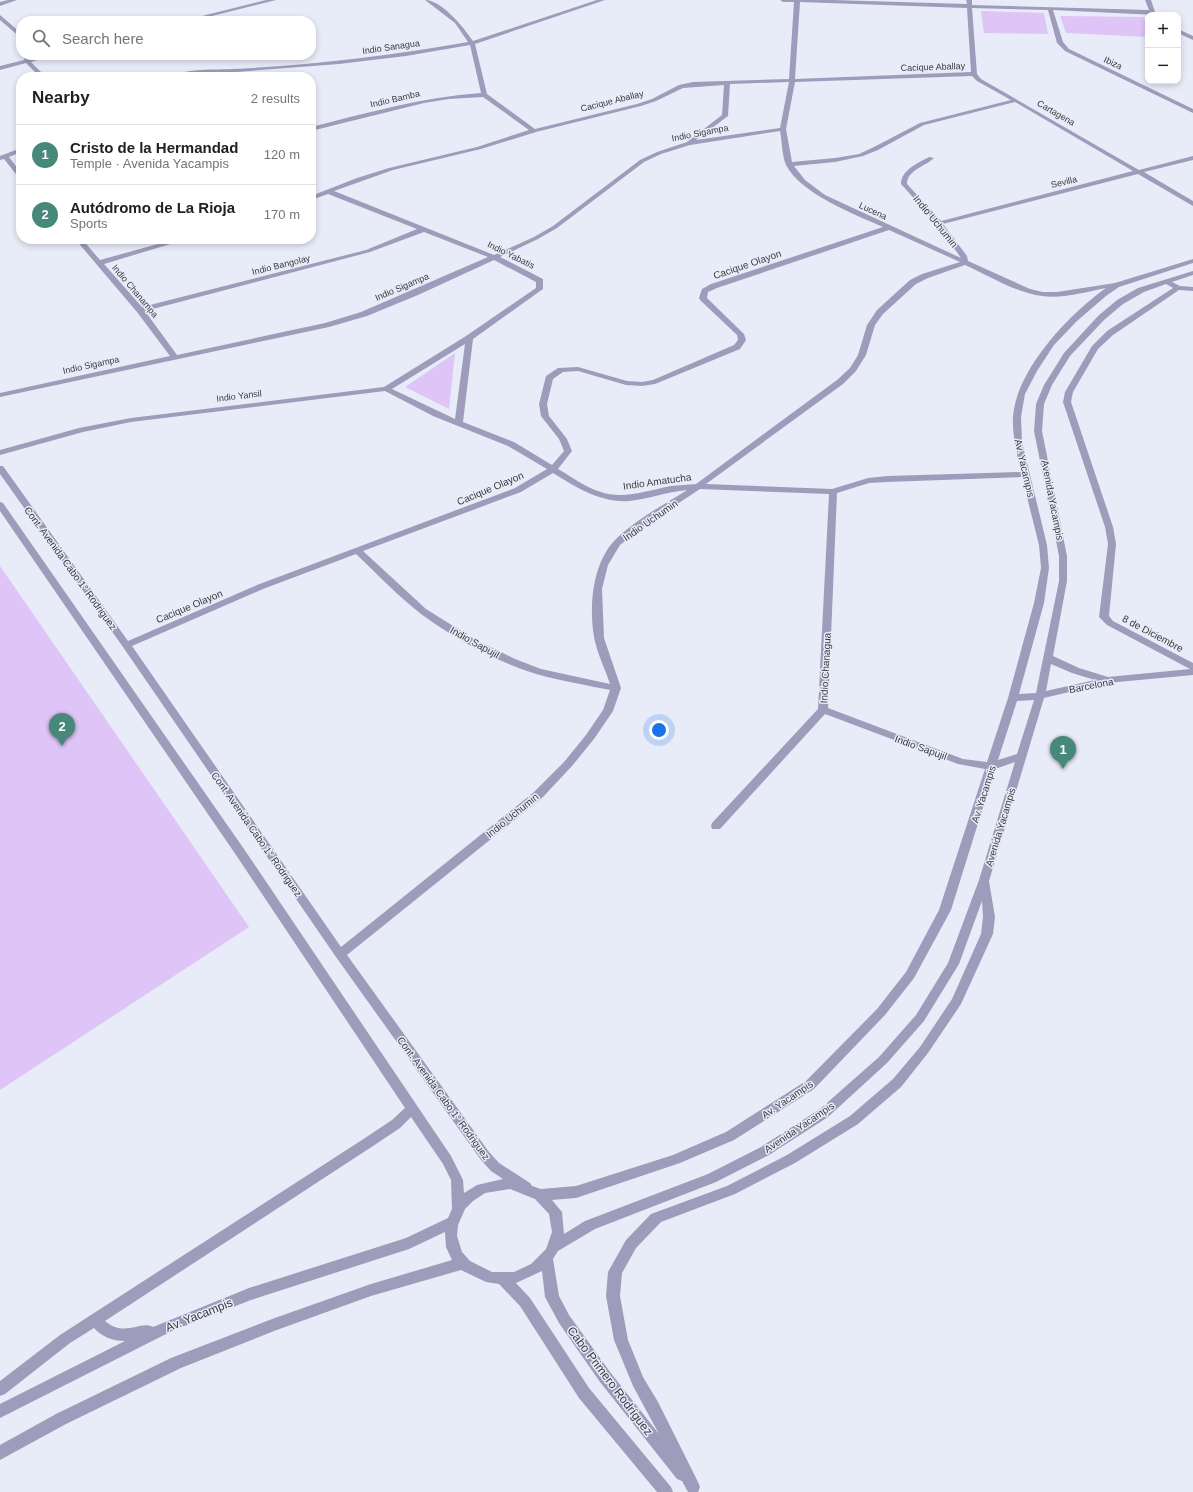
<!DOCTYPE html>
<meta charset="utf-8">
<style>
:root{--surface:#fff;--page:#f2f2f2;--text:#202124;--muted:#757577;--line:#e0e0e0;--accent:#468879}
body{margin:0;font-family:Helvetica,sans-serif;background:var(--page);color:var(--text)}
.controls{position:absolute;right:12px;top:12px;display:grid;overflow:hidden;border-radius:8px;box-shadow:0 2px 6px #0003}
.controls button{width:36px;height:36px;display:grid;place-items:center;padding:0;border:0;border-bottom:1px solid var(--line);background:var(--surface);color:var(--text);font:20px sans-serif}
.you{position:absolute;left:659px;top:730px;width:14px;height:14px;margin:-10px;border:3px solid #fff;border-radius:50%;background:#1a73e8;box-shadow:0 0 0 6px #1a73e833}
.badge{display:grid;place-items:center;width:26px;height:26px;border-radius:50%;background:var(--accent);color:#fff;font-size:13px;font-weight:700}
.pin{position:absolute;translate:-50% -33px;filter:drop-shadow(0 1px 2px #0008)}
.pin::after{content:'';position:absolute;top:21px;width:14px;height:12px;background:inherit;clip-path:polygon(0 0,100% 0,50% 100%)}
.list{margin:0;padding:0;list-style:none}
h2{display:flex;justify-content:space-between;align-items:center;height:52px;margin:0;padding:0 16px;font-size:17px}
h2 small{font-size:13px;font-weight:400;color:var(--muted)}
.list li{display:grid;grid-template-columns:26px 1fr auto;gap:12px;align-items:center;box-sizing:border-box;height:60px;padding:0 16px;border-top:1px solid var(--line)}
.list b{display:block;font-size:15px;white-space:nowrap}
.list p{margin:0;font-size:13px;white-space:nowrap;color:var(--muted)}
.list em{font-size:13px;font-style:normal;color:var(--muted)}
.icon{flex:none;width:22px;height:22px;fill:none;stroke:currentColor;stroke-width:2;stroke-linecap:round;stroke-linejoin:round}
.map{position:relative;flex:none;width:1193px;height:1492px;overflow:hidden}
.search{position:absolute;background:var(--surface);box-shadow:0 2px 6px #0003;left:16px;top:16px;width:300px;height:44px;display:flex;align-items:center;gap:10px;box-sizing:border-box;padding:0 14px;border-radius:16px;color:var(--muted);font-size:15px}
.panel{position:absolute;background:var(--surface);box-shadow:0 2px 6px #0003;left:16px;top:72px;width:300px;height:172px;border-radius:16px}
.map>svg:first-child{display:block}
.green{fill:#dfc4f7}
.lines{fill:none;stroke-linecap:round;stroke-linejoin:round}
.minor{fill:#9f9cbb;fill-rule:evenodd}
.labels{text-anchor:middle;stroke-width:3;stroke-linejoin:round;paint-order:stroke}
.far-street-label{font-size:9px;fill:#393b3f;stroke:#e8ecf8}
.street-label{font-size:10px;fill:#393b3f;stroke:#e8ecf8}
.near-street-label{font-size:12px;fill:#393b3f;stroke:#e8ecf8}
</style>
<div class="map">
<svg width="1193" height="1492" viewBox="0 0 1193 1492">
<rect width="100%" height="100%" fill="#e8ecf8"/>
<!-- green -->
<path class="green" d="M981,11L1044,13L1048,34L984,33Z
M1060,16L1143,17L1148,21V37L1066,33Z
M455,353L449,409L405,387Z
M0,566L249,927L0,1090Z"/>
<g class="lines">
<!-- minor -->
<path class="minor" d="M8,0H17L0,6V2Z
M266,0H276L192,21H182Z
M425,0C442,0 464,28 473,41L597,0H605L475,44L487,94L535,129L637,104L652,99L679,85L693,82L789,79L794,2H783L780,0H833L967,4L966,0H972V5L1149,10L1145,0H1151L1156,15L1053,10L1063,42L1069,49L1193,109V113L1065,51L1057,43L1048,10L972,8L977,74L981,79L1139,170L1193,156V160L1144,172L1193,201V206L1138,174L943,224L967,256L968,261L1030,289L1043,292H1057L1115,283L1193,259V263L1119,287L1106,296L1077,321L1054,345L1037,371L1025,394L1021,417L1022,442L1047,545L1049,568L1044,603L1019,694L1036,693L1059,581V556L1034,431L1036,404L1044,385L1064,353L1098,316L1117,300L1138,288L1193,271V275L1172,282L1180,286L1193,287V291L1179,290L1113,335L1098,349L1073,392L1071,402L1113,527L1116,544L1109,616L1113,621L1193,663V675L1107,683L1044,698L989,881L995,917L993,934L961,1004L928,1053L901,1087L858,1124L795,1163L735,1194L661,1222L636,1248L622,1273L620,1296L628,1340L643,1377L658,1402L698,1482L700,1487L698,1492H688L682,1481L677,1479L600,1382L559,1323L545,1297L542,1271L516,1283L530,1298L589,1388L671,1487L673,1492H657L579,1398L520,1306L499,1284L486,1282L461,1270L371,1296L274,1331L181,1368L66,1424L0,1460V1445L56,1414L171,1358L272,1319L371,1284L452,1260L446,1247L445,1232L409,1249L251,1300L174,1330L0,1418V1404L125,1341C113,1341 102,1337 94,1328L70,1343L5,1394L0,1396V1381L60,1335L365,1138L392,1120L405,1108L236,855L0,511V502L3,503L244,849L451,1156L463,1180L464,1193L477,1185L503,1179L491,1171L481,1160L336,957L123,647L0,474V466H3L128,641L257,585L515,488L547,469L508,446L433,416L385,391L131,422L83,432L0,455V450L79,428L131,418L384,387L466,336L536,288V282L494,260L418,295L367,316L329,327L0,397V393L170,356L137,312L75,239H82L100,260L176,239H187L104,264L142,307L366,250L417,229L328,194L311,200V196L357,178L389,168L477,147L529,130L483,97L449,99L424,103L311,131V127C367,113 423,97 481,93L470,45L406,56L339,64L172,77C185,68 216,70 232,69C311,65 390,56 468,42L455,23ZM800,2L967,8L971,72L795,79ZM972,76L977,81L1011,100L920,123L874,147L859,154L835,158L792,162L786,129L795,82ZM789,82L780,128L696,140L728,116L730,84ZM724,85L722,115L687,142L657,152L640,160L553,226L534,237L494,255L334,191L393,170L481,149L536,132L641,106L656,101L683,88ZM1015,102L1133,171L941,221L907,184C907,170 926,166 934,158L929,157C918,163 901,170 901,184L937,224L961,258L825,195L805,180L794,166L835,162L863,156L878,150L924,125ZM780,131C782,141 782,156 786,165C801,194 854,214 883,227L711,284L702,289L699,298L700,300L737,335L738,340L734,345L653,380L642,382L627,381L578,367L558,368L546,376L539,404L541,416L559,439L564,451L552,465L514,442L463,422L473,339L543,289V279L500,257L538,239L557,228L644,162L661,154L690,145ZM889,230L960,262L922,274L910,280L877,310L867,325L858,355L850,368L837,380L696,484C688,485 679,485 671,486C648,490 624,500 601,492C585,487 572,477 558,469L572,451L567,439L549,416L547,404L553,379L563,372L578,371L626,385L642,386L655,384L740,349L746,340L744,334L707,298L708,292L717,288ZM424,232L488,257L361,312L325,323L177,355L145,311L370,252ZM965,265C990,276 1016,293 1042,296C1063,299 1086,292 1106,288C1069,314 1016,370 1013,417C1012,436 1017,454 1021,472L887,476L868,478L832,489L706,484L843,384L856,371L866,355L875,325L883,314L916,284L928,278ZM1166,284L1173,288L1107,331L1092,346L1065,392L1063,402L1105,527L1108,544L1099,617L1107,625L1190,669L1108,677L1079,668L1053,656L1067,581V556L1042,431L1044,404L1052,385L1070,356L1104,320L1123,304L1144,292ZM465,344L455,419L392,389ZM553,473C576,487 600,503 629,501C648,499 667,492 687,490C665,504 632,522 614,541C592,565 589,607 594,637C597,653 605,669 610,684L541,669L515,659L474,639L426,609L363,551L521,492ZM1022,477L1039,545L1041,568L1034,603L1008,698L987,762L963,759L828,708L837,493L869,483L887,482ZM700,489L829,494L818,709L712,823L711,826L712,829H720L825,714L958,764L985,769L939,910L906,972L877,1009L806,1081L726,1132L673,1155L576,1186L541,1189L532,1186L530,1183L499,1163L489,1152L347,955L542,798L572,766L594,739L613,711L621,688L604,638L602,589L608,565L620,545L641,528ZM356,554C377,574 398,596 421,614C455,639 495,661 536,674C561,681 586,685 610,690L603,710L586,735L564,762L534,792L341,947L132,646L263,589ZM1051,664L1072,673L1095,680L1046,691ZM1034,700L1017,754L998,760L1017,701ZM1015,762L979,880L948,963L916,1015L879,1057L820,1109L761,1147L708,1174L585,1221L564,1234L562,1212L552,1200L576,1198L680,1163L734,1140L814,1089L885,1015L914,978L951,910L995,769ZM982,901L983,917L981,934L952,999L920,1047L893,1079L850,1116L787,1155L727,1186L651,1214L626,1240L608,1272L606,1296L614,1340L633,1386L659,1434L610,1372L569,1315L559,1296L553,1259L558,1251L595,1229L716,1182L769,1155L828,1117L887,1063L924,1021L959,964ZM411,1117L443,1164L451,1180L452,1209L448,1218L406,1238L249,1288L153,1327C140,1320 125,1338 105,1321L373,1146L400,1128ZM510,1189L535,1199L549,1214L552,1232L546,1249L531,1264L514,1272H492L470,1261L462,1252L457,1236L458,1225L465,1209L473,1201L485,1193Z
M0,15L21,33V38L0,20Z
M1178,29L1193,36V40L1178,33Z
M26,55H32L31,58L43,55H53L31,62L46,77H40L26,63L0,70V66L24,60Z
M21,148V152L9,157L21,173V179L19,178L4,159L0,160V156Z"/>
</g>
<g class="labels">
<!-- far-street labels -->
<g class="far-street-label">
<text transform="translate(391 47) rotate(-8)" y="3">Indio Sanagua</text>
<text transform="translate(1113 63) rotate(25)" y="3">Ibiza</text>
<text transform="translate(933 67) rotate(-2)" y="3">Cacique Aballay</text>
<text transform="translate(395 99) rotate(-13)" y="3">Indio Bamba</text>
<text transform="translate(612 101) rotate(-14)" y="3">Cacique Aballay</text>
<text transform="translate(1056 113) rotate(30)" y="3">Cartagena</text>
<text transform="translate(700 133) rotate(-11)" y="3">Indio Sigampa</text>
<text transform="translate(1064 182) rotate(-14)" y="3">Sevilla</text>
<text transform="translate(873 211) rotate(25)" y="3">Lucena</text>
<text transform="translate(511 255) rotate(26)" y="3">Indio Yabatis</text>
<text transform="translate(281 265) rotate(-14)" y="3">Indio Bangolay</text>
<text transform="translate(402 287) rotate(-23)" y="3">Indio Sigampa</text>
<text transform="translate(135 291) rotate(50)" y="3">Indio Chanampa</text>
<text transform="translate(91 365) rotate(-12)" y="3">Indio Sigampa</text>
<text transform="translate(239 396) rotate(-7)" y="3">Indio Yansil</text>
</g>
<!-- street labels -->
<g class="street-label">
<text transform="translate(936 221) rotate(51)" y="4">Indio Uchumin</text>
<text transform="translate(747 264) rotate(-19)" y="4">Cacique Olayon</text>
<text transform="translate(1025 468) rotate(77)" y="4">Av. Yacampis</text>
<text transform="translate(657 481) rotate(-8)" y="4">Indio Amatucha</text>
<text transform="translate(490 488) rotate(-23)" y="4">Cacique Olayon</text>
<text transform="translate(1053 500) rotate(79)" y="4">Avenida Yacampis</text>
<text transform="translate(650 520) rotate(-35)" y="4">Indio Uchumin</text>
<text transform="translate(71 568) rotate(54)" y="4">Cont. Avenida Cabo 1° Rodriguez</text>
<text transform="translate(189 606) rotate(-23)" y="4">Cacique Olayon</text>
<text transform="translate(1153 633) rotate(28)" y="4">8 de Diciembre</text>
<text transform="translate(475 642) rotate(29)" y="4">Indio Sapujil</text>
<text transform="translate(825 668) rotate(-87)" y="4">Indio Chanagua</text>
<text transform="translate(1091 685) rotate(-11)" y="4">Barcelona</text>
<text transform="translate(921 747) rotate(20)" y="4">Indio Sapujil</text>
<text transform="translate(983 794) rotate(-72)" y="4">Av. Yacampis</text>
<text transform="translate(512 815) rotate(-39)" y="4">Indio Uchumin</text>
<text transform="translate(1000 827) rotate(-73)" y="4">Avenida Yacampis</text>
<text transform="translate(257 834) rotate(55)" y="4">Cont. Avenida Cabo 1° Rodriguez</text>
<text transform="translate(444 1098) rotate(54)" y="4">Cont. Avenida Cabo 1° Rodriguez</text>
<text transform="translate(787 1099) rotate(-34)" y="4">Av. Yacampis</text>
<text transform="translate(799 1127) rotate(-34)" y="4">Avenida Yacampis</text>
</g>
<!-- near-street labels -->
<g class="near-street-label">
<text transform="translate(199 1315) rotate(-22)" y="4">Av. Yacampis</text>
<text transform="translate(610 1381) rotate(53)" y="4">Cabo Primero Rodríguez</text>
</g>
</g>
</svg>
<div class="controls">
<button>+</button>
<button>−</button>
</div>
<div class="you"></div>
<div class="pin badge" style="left:1063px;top:769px">1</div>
<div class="pin badge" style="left:62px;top:746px">2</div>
<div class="search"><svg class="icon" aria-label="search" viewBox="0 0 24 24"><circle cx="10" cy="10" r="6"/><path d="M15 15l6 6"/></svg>Search here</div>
<section class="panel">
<h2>Nearby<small>2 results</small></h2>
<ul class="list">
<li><span class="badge">1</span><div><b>Cristo de la Hermandad</b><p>Temple · Avenida Yacampis</p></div><em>120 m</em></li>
<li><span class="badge">2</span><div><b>Autódromo de La Rioja</b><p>Sports</p></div><em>170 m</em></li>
</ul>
</section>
</div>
